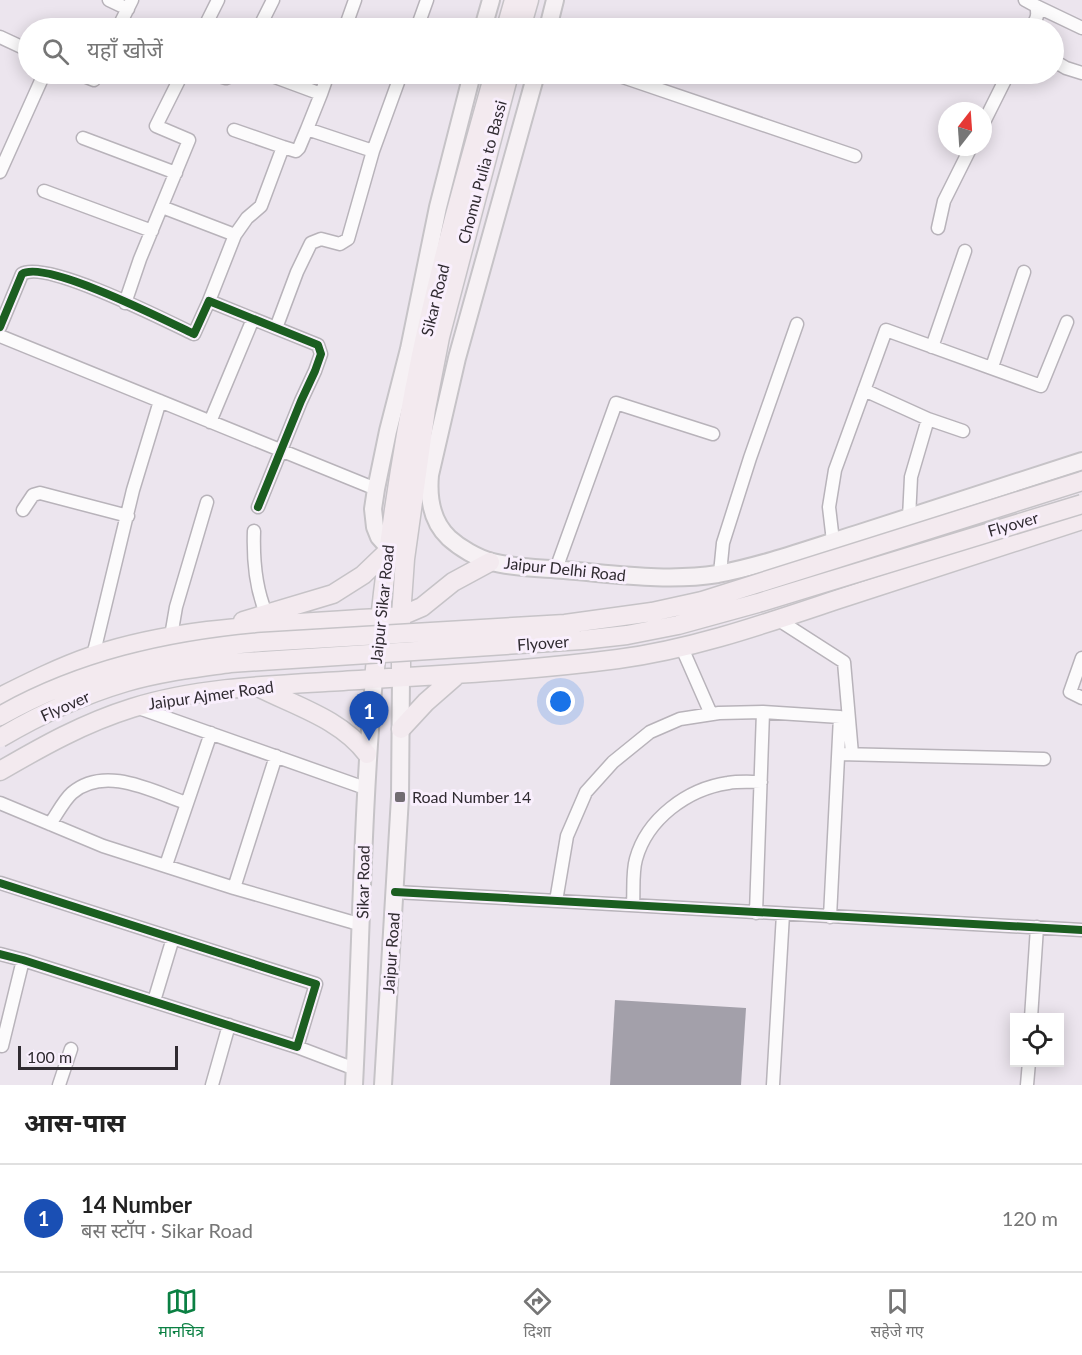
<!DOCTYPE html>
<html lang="hi">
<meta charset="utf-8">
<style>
:root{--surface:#fff;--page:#f6f6f6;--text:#222;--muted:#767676;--line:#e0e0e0;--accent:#0b8043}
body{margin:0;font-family:Lato,"Noto Sans Devanagari",sans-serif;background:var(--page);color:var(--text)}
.controls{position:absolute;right:18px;bottom:18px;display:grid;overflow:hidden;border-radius:0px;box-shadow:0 3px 15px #0003}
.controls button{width:54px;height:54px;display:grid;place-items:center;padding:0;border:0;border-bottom:2px solid var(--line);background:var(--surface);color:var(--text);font:30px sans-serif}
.compass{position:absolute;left:938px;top:102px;width:54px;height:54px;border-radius:50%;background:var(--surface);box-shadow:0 3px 15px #0003;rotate:17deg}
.scale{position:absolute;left:18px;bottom:15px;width:160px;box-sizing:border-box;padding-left:6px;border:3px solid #302b31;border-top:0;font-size:16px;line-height:21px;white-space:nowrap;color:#302b31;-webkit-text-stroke:4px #f9effd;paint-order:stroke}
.you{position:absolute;left:561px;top:702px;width:21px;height:21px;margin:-15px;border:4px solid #fff;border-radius:50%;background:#1a73e8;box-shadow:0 0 0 9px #1a73e833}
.badge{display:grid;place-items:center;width:39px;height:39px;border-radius:50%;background:var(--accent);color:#fff;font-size:20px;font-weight:700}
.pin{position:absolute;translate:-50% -50px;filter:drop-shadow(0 2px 3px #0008)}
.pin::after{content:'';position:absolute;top:32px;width:21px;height:18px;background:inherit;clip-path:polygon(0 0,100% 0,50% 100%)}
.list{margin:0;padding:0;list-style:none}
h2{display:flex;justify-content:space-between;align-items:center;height:78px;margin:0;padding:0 24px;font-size:26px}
h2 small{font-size:20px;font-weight:400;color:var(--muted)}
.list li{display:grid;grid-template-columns:39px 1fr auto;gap:18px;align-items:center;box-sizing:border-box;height:108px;padding:0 24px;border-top:2px solid var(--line)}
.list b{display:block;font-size:22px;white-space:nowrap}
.list p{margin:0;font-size:20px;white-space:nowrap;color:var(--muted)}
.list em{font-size:20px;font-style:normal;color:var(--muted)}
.icon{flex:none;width:33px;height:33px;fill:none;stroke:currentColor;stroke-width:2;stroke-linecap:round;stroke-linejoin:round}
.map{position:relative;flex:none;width:1082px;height:1085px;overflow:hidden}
.search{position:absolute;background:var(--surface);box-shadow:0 3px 15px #0003;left:18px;right:18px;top:18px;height:66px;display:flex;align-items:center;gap:15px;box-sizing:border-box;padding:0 21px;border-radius:33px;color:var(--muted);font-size:22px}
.sheet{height:186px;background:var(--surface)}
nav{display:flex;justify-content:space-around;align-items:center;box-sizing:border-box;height:84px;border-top:2px solid var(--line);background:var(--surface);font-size:16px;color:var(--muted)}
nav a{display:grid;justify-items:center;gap:3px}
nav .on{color:var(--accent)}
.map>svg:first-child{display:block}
.building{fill:#a3a0aa}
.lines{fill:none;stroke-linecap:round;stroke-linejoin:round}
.minor-casing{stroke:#b8b3ba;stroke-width:15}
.major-casing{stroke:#c6c3c7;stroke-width:20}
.highway-casing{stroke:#c6c3c7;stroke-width:21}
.minor{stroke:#fcfbfc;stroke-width:12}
.major{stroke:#f6f1f4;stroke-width:16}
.highway{stroke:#f3eaef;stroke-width:18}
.highway-bridge-casing{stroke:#c6c3c7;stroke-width:21;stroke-linecap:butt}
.highway-bridge{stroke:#f3eaef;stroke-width:18}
.cycleway-casing{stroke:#f9effd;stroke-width:11}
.cycleway{stroke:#1b5e20;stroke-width:8}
.poi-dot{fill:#726c73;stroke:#f9effd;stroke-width:2}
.labels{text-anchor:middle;stroke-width:6;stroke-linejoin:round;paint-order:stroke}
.street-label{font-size:16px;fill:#302b31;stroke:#f9effd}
.poi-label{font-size:16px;fill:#302b31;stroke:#f9effd;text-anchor:start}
</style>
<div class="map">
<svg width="1082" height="1085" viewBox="0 0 1082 1085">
<rect width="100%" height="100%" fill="#ece5ee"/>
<!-- building -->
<path class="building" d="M615,1000L746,1008L741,1085H610Z"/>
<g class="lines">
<defs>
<path id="minor" d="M109,0L128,9
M1025,0L1036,6C1039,16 1036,20 1031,28
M1036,6L1082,28
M118,28L132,0
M204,28L218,0
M259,28L273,0
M345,28L355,0
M417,28L427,0
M0,37L28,50
M1054,61L1066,68L1082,73
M79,74L94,80L97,74
M213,74L226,78L236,74
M267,74L321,94L307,129
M614,74L855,156
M321,94L328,74
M983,124L1008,74
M234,130L283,147
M83,138L176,173
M373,151L401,74
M0,172L44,74
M44,191L152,231
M162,207L235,235
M938,228L944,201L971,147
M209,301L235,235L247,218L261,206L283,147L296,151L299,148L307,129L373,151L348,239L340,244L321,239L311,243L297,272L276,328
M125,303L140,259L189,140L156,126L182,74
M0,327L22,274C45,259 167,321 194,334L209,301L318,345L321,354L315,371L301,401L258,507
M0,336L376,489
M932,347L965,251
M992,367L1024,272
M864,390L928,419
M210,422L253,319
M23,510L33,495L40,493L128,516
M909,518L911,477L928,419L963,431
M254,531C253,560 255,587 266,613
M833,541L829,507L835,470L886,330L1041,386L1067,322
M556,569L616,403L713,434
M720,573L723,543L750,458L797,324
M777,619L844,662L852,754
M171,636L176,607L207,502
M682,648L711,714
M93,656L133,490L160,401
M1082,658L1070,692L1082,698
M136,707L365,788
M839,754L1044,759
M0,803L103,846L234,888L362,925
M50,824C57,814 64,800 72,793C105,765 152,791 186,803
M166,865L211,733
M0,883L316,984L297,1047L23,960L0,954
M234,888L276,756
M395,892L1082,930
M556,901L567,836L586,792L613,762L650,732L680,719L719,713L763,712
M633,905C634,891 632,873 636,859C647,819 687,789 728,783C739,781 750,782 761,782
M756,913L763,712L840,717L830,917
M154,1001L173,938
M1031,1018L1037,927
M0,1045L2,1046L23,960
M297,1047L355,1069
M59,1085L71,1049
M212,1085L229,1025
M773,1085L783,914
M1027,1085L1029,1062"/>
<path id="major" d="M483,28L491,0
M548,28L555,0
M536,74L457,358L430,475C428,498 431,521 449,538C460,548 477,558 492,562C515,568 540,568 564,570C615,574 667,582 718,574C765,565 812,548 857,534C932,510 1007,486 1082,461
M388,547L379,537L375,527L373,509L376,489L388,431L409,349L438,207L472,74
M354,1085C361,950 362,814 374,679
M383,1085L400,797L401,677"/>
<path id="highway" d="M506,28L514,0
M521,28L529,0
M243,621L333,594L363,575L387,552
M401,677V616L405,559L426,409L440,337L509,74
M374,679C384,570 399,462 421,355C441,261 468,167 494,74
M258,687C295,706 341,719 367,754
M0,697C30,682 60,667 92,656C191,623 298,625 401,616L422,607L453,582L490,562
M401,729L426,702L458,674
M0,771C43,746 84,723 132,708C199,687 273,685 343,681C435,675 527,671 618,659C693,649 764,624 836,600C918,573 1000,546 1082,520"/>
</defs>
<!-- minor casing -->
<use href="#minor" class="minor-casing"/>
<!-- major casing -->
<use href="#major" class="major-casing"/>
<!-- highway casing -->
<use href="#highway" class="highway-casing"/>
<!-- minor -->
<use href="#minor" class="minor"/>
<!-- major -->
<use href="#major" class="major"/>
<!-- highway -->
<use href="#highway" class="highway"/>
<defs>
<path id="highway-bridge" d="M0,716C81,670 170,650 262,642L565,624L652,612L702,601L1082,481
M0,738C39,715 82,695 126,682C160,672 195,668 230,663L582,640L627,635L678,625L758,603L1082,504"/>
</defs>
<!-- highway-bridge casing -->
<use href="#highway-bridge" class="highway-bridge-casing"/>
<!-- highway-bridge -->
<use href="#highway-bridge" class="highway-bridge"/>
<defs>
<path id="cycleway" d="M0,327L22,274C45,259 167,321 194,334L209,301L318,345L321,354L315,371L301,401L258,507
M0,883L316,984L297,1047L23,960L0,954
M395,892L1082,930"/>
</defs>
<!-- cycleway casing -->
<use href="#cycleway" class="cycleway-casing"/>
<!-- cycleway -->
<use href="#cycleway" class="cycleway"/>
</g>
<!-- markers -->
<rect class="poi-dot" x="394" y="791" width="12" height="12" rx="3"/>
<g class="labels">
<!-- street labels -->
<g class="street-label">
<text transform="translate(482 172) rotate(-75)" y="6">Chomu Pulia to Bassi</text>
<text transform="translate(435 300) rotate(-76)" y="6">Sikar Road</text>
<text transform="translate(1013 524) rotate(-16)" y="6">Flyover</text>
<text transform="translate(565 569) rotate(6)" y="6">Jaipur Delhi Road</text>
<text transform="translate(382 604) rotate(-84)" y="6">Jaipur Sikar Road</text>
<text transform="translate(543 643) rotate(-4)" y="6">Flyover</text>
<text transform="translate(211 695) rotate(-8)" y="6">Jaipur Ajmer Road</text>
<text transform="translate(65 706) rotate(-24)" y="6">Flyover</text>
<text transform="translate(363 882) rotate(-89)" y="6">Sikar Road</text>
<text transform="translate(391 953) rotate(-86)" y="6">Jaipur Road</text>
</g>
<!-- poi labels -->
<g class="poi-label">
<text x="412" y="803">Road Number 14</text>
</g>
</g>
</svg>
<div class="controls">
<button><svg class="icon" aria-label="locate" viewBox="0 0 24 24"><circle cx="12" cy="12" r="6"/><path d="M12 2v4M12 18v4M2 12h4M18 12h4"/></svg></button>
</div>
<svg class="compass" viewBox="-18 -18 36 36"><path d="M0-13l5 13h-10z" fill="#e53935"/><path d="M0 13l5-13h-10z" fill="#767676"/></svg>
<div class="scale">100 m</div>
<div class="you"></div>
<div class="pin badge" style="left:369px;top:741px;background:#1a4fb4">1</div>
<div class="search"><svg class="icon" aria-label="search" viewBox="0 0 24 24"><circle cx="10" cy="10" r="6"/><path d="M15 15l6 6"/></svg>यहाँ खोजें</div>
</div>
<section class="sheet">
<h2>आस-पास<small></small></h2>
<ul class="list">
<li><span class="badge" style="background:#1a4fb4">1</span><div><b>14 Number</b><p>बस स्टॉप · Sikar Road</p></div><em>120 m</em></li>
</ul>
</section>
<nav>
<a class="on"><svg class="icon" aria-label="map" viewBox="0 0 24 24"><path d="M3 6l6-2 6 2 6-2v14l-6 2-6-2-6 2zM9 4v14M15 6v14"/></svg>मानचित्र</a>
<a><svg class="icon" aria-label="directions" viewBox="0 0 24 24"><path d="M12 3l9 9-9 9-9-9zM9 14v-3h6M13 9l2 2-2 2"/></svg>दिशा</a>
<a><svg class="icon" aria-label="saved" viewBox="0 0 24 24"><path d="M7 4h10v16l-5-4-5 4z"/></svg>सहेजे गए</a>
</nav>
